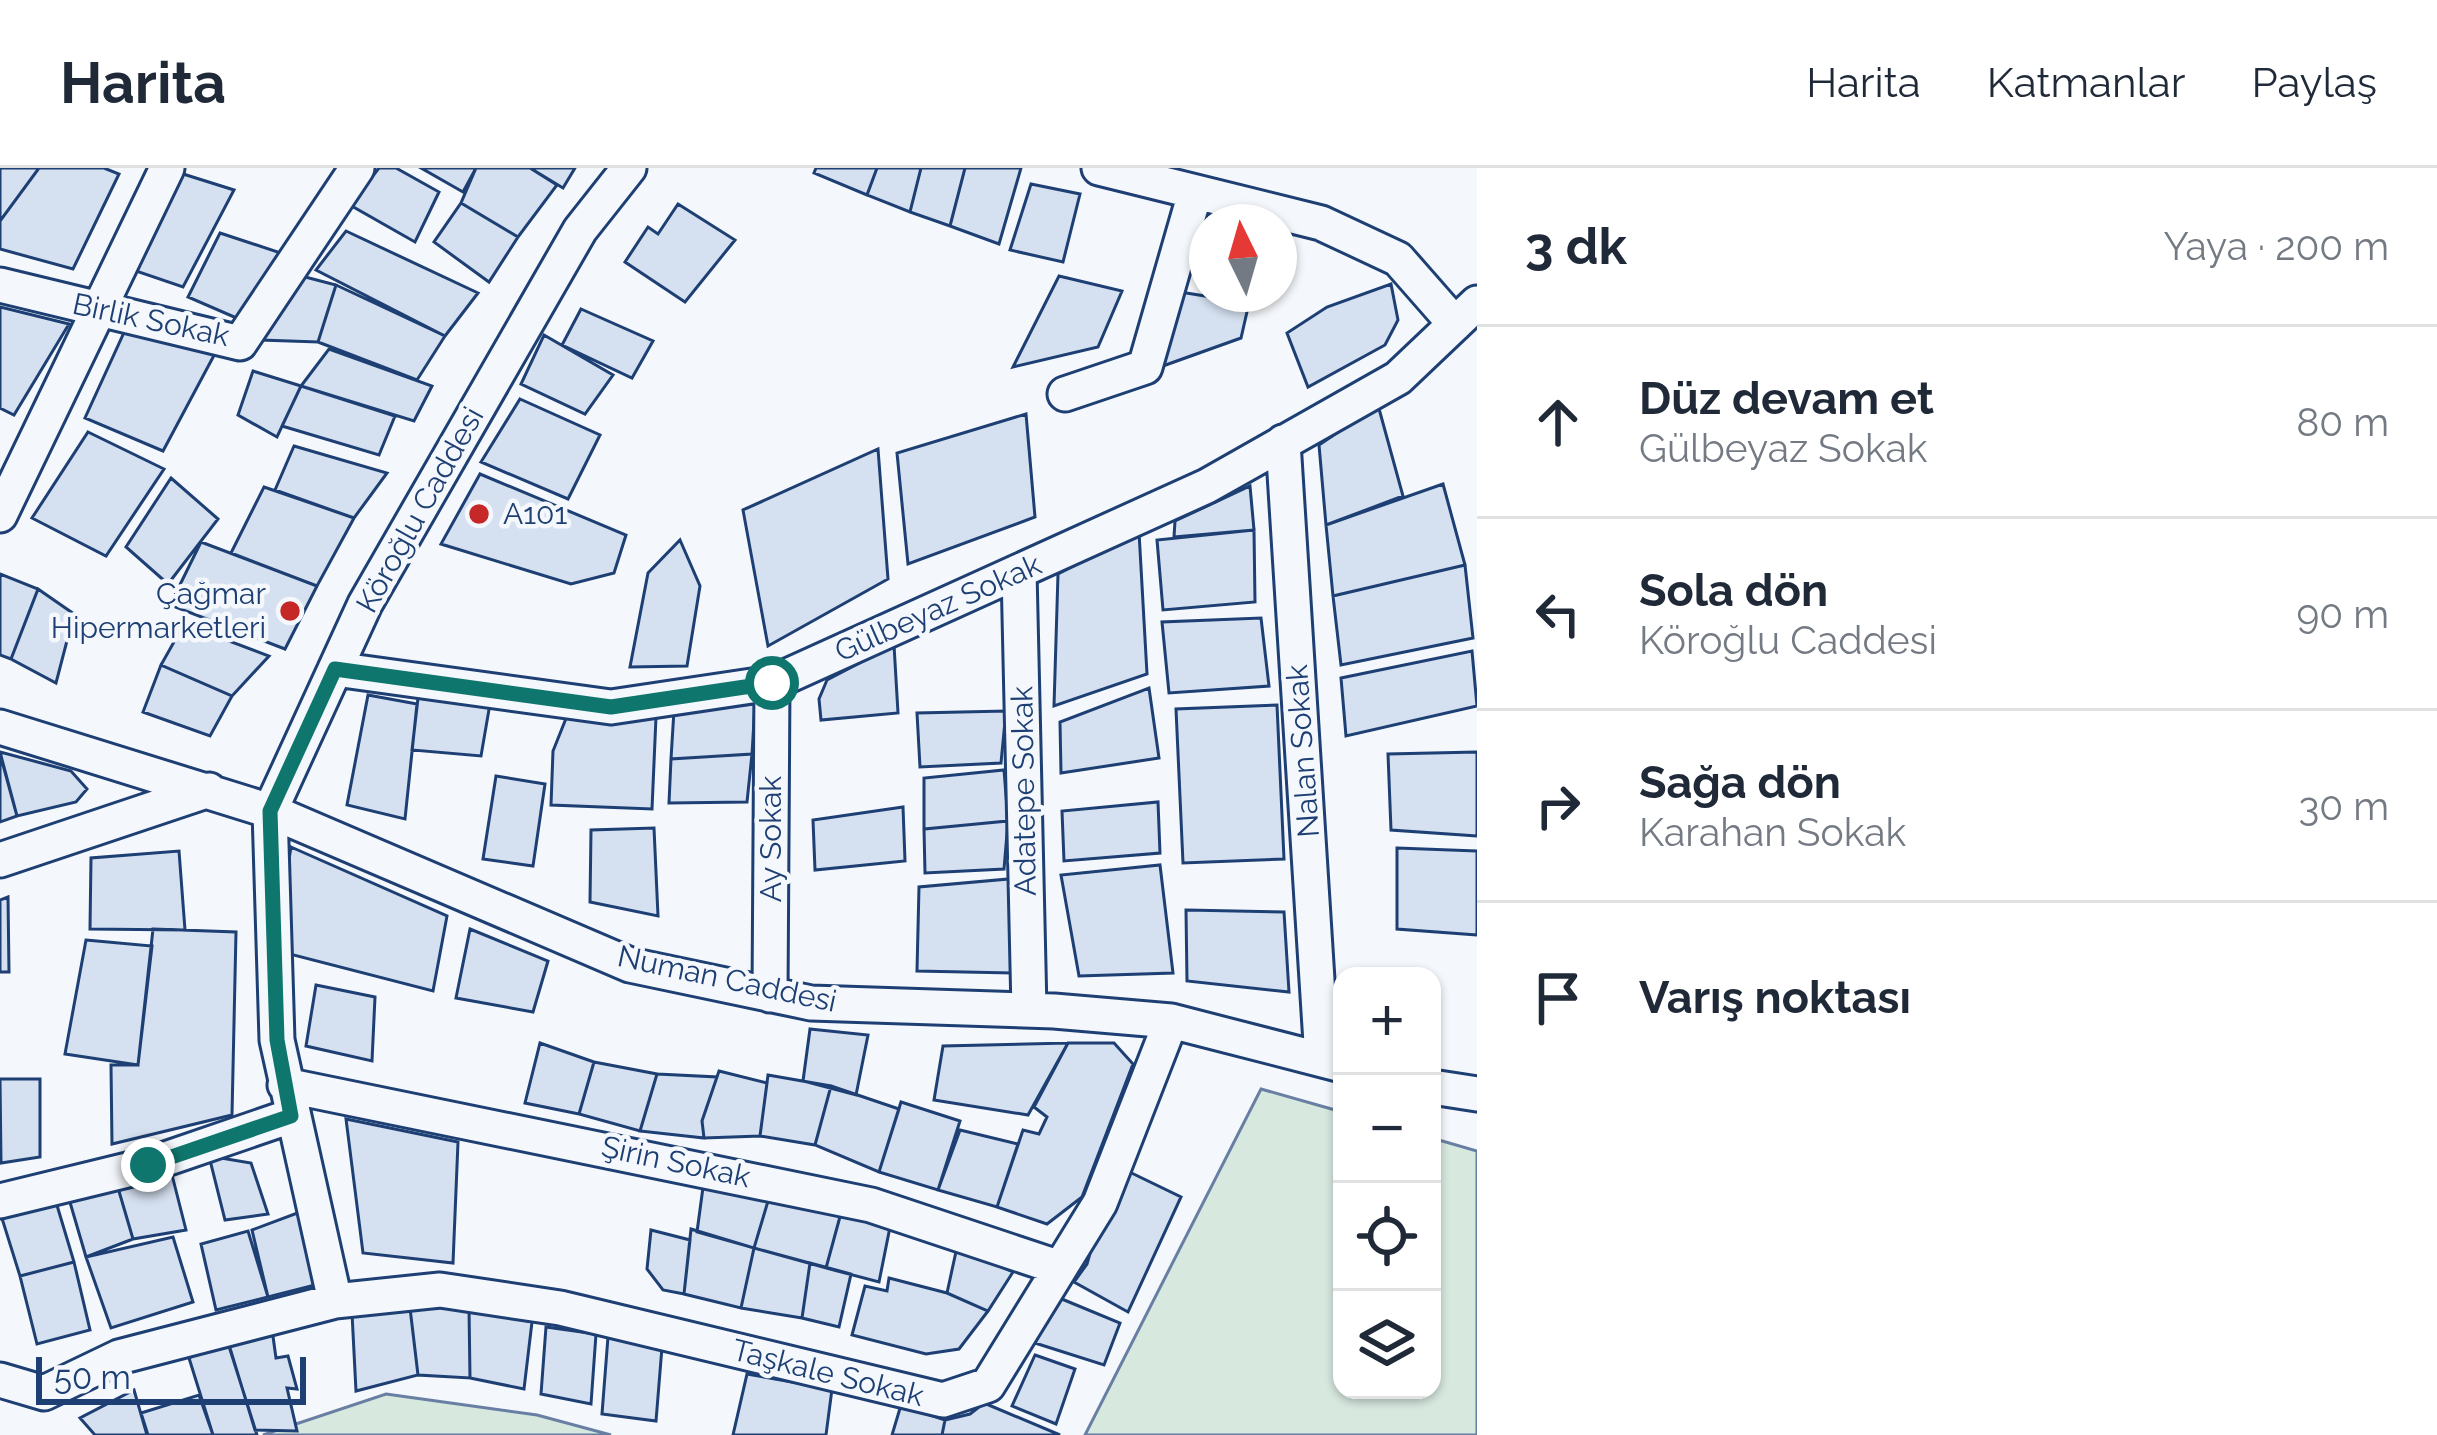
<!DOCTYPE html>
<html lang="tr">
<meta charset="utf-8">
<style>
:root{--surface:#fff;--page:#f2f2f3;--text:#1f2937;--muted:#747a83;--line:#e0e1e3}
body{margin:0;font-family:Raleway,sans-serif;background:var(--page);color:var(--text)}
.controls{position:absolute;right:36px;bottom:36px;display:grid;overflow:hidden;border-radius:24px;box-shadow:0 3px 9px #0004}
.controls button{width:108px;height:108px;display:grid;place-items:center;padding:0;border:0;border-bottom:3px solid var(--line);background:var(--surface);color:var(--text);font:60px sans-serif}
.compass{position:absolute;left:1189px;top:36px;width:108px;height:108px;border-radius:50%;background:var(--surface);box-shadow:0 3px 9px #0004;rotate:355deg}
.scale{position:absolute;left:36px;bottom:30px;width:270px;box-sizing:border-box;padding-left:12px;border:6px solid #1d3f73;border-top:0;font-size:33px;line-height:42px;white-space:nowrap;color:#1d3f73;-webkit-text-stroke:9px #f4f7fb;paint-order:stroke}
.stop{position:absolute;width:36px;height:36px;margin:-27px;border:9px solid #0f766e;border-radius:50%;background:#fff}
.stop.end{background:#0f766e;border-color:#fff;box-shadow:0 3px 12px #0008}
.list{margin:0;padding:0;list-style:none}
h2{display:flex;justify-content:space-between;align-items:center;height:156px;margin:0;padding:0 48px;font-size:51px}
h2 small{font-size:39px;font-weight:400;color:var(--muted)}
.list li{display:grid;grid-template-columns:78px 1fr auto;gap:36px;align-items:center;box-sizing:border-box;height:192px;padding:0 48px;border-top:3px solid var(--line)}
.list b{display:block;font-size:45px;white-space:nowrap}
.list p{margin:0;font-size:39px;white-space:nowrap;color:var(--muted)}
.list em{font-size:39px;font-style:normal;color:var(--muted)}
.icon{flex:none;width:66px;height:66px;fill:none;stroke:currentColor;stroke-width:2;stroke-linecap:round;stroke-linejoin:round}
.map{position:relative;flex:none;width:1477px;height:1267px;overflow:hidden}
header{display:flex;align-items:center;gap:72px;box-sizing:border-box;height:168px;padding:0 60px;background:var(--surface);border-bottom:3px solid var(--line)}
header strong{font-size:57px}
nav{display:flex;gap:66px;margin-inline-start:auto;font-size:42px}
main{display:flex}
aside{flex:1;background:var(--surface)}
.map>svg:first-child{display:block}
.green{fill:#d7e8df;stroke:#687fa3;stroke-width:3}
.building{fill:#d5e0f0;stroke:#1d3f73;stroke-width:3}
.lines{fill:none;stroke-linecap:round;stroke-linejoin:round}
.street-casing{stroke:#1d3f73;stroke-width:39}
.street{stroke:#f4f7fb;stroke-width:33}
.route{stroke:#0f766e;stroke-width:15}
.poi-dot{fill:#c62828;stroke:#f4f7fb;stroke-width:4.5}
.labels{text-anchor:middle;stroke-width:9;stroke-linejoin:round;paint-order:stroke}
.street-label{font-size:30px;fill:#1d3f73;stroke:#f4f7fb}
.poi-label{font-size:30px;fill:#1d3f73;stroke:#f4f7fb;text-anchor:start}
</style>
<header>
<strong>Harita</strong>
<nav><a>Harita</a><a>Katmanlar</a><a>Paylaş</a></nav>
</header>
<main>
<div class="map">
<svg width="1477" height="1267" viewBox="0 0 1477 1267">
<rect width="100%" height="100%" fill="#f4f7fb"/>
<!-- green -->
<path class="green" d="M1261,921L1342,944V1222H1432V970L1477,983V1267H1085Z
M386,1226L537,1247L611,1267H263Z"/>
<!-- building -->
<path class="building" d="M0,0H39L0,53Z
M39,0H104L119,6L73,101L0,81V53Z
M379,0H396L439,24L415,74L350,37Z
M421,0H476L463,24Z
M476,0H530L557,17L518,69L461,35Z
M530,0H575L563,20Z
M816,0H877L867,27L814,5Z
M877,0H921L910,44L867,27Z
M921,0H965L950,58L910,44Z
M965,0H1021L999,76L950,58Z
M180,5L234,22L183,119L130,101Z
M1031,16L1080,26L1063,94L1010,82Z
M461,35L518,69L489,114L434,74Z
M678,36L735,72L685,134L625,94L648,59L658,66Z
M346,63L478,125L445,168L316,102Z
M220,65L284,86L248,155L188,129Z
M290,105L336,117L318,174L261,172Z
M1059,108L1122,123L1098,179L1013,199Z
M1391,116L1398,152L1385,177L1308,219L1287,165L1327,139Z
M336,117L445,168L417,212L318,174Z
M1180,124L1249,135L1241,170L1160,199Z
M0,139L69,156L14,247L0,240Z
M581,141L653,173L632,210L562,177Z
M127,158L219,178L163,283L85,250Z
M544,167L613,207L585,246L521,216Z
M329,181L432,218L414,253L301,218Z
M253,203L301,218L277,269L238,247Z
M301,218L395,248L379,287L282,258Z
M520,231L600,267L568,331L481,294Z
M1378,237L1403,328L1326,357L1319,277Z
M1026,246L1035,349L908,396L897,285Z
M88,264L164,301L106,388L32,350Z
M294,278L387,305L354,350L275,322Z
M878,281L888,411L768,478L743,342Z
M480,306L626,367L614,405L571,416L441,376Z
M171,310L218,351L168,416L126,379Z
M1443,316L1465,397L1333,428L1326,357Z
M1250,318L1254,362L1174,369L1175,353Z
M264,319L354,350L317,418L231,385Z
M1254,362L1255,434L1163,442L1157,372Z
M1139,364L1147,506L1054,538L1058,406Z
M680,372L700,418L687,498L630,499L648,405Z
M201,374L317,418L285,481L170,437Z
M1465,397L1473,470L1341,497L1333,428Z
M0,406L38,421L11,491L0,487Z
M38,421L74,446L56,515L11,491Z
M1261,450L1269,518L1169,525L1162,454Z
M184,456L269,488L232,528L161,497Z
M894,477L898,545L821,552L819,531L827,512Z
M1472,483L1477,538L1346,568L1341,510Z
M161,497L232,528L210,568L143,544Z
M420,513L492,524L481,588L412,582Z
M1149,520L1159,590L1061,605L1060,554Z
M368,527L417,536L405,651L347,637Z
M755,536L752,586L671,591L674,542Z
M1277,537L1284,691L1183,695L1176,541Z
M1006,543L1001,595L920,599L917,545Z
M567,548L656,549L652,641L551,637L553,583Z
M0,584L71,603L87,621L76,634L17,648Z
M1477,584V668L1391,662L1388,586Z
M0,586L17,648L0,654Z
M752,586L747,634L669,635L671,591Z
M1004,602L1008,653L924,661V610Z
M496,608L545,616L533,698L483,691Z
M1158,634L1160,685L1064,693L1062,643Z
M903,639L905,693L815,702L813,652Z
M1008,653L1004,701L925,705L924,661Z
M654,660L658,748L590,734L591,662Z
M291,679L447,748L433,823L274,782Z
M1397,680L1477,683V767L1397,761Z
M179,683L185,762L90,761L91,690Z
M1160,697L1173,805L1079,808L1061,707Z
M1009,711L1012,805L917,803L919,719Z
M8,729L9,804H0V732Z
M1186,742L1284,744L1289,824L1187,813Z
M153,761L236,764L232,947L112,976L111,897H138Z
M470,761L548,793L533,844L456,830Z
M86,772L152,778L138,897L65,886Z
M316,817L375,829L372,893L306,878Z
M810,861L868,867L856,927L803,913Z
M540,875L594,894L579,946L525,935Z
M1068,875H1114L1133,896L1082,1029L1047,1056L997,1039L1023,962L1039,966L1047,949L1034,939Z
M1068,875L1028,947L934,932L943,878Z
M594,894L657,906L640,963L579,946Z
M719,903L767,915L760,968L704,970L702,953Z
M657,906L717,909L702,953L704,970L640,963Z
M768,907L831,918L815,977L760,968Z
M0,911H40V989L1,995Z
M831,918L899,941L879,1004L815,977Z
M901,934L960,953L938,1022L879,1004Z
M346,951L458,974L453,1095L363,1085Z
M960,962L1018,976L997,1039L938,1022Z
M209,988L251,995L268,1046L225,1052Z
M1115,997L1181,1029L1128,1144L1074,1114L1087,1096Z
M171,1003L186,1062L133,1071L116,1013Z
M704,1012L771,1023L754,1080L697,1064Z
M116,1013L133,1071L86,1089L67,1024Z
M771,1023L841,1045L826,1100L754,1080Z
M56,1034L74,1094L20,1108L0,1044Z
M300,1044L319,1116L268,1129L252,1062Z
M841,1045L890,1059L879,1114L826,1100Z
M691,1061L754,1080L741,1140L684,1126Z
M651,1062L690,1072L684,1126L663,1122L647,1101Z
M248,1063L268,1129L216,1142L201,1076Z
M173,1069L193,1134L111,1160L86,1089Z
M957,1079L1013,1104L988,1143L947,1125Z
M754,1080L810,1095L802,1150L741,1140Z
M74,1094L90,1162L37,1176L20,1108Z
M810,1095L851,1106L839,1159L802,1150Z
M889,1110L947,1125L988,1143L959,1181L926,1186L852,1167L865,1118L887,1123Z
M1057,1129L1120,1155L1104,1197L1035,1175Z
M410,1140H469L470,1210L418,1207Z
M410,1140L418,1207L356,1223L352,1145Z
M469,1140L532,1154L524,1221L470,1210Z
M271,1154L276,1190L288,1188L297,1221L287,1220L297,1263L255,1262L226,1167Z
M546,1159L596,1166L591,1236L541,1226Z
M608,1169L662,1179L656,1253L602,1246Z
M227,1172L257,1267H213L189,1190Z
M1035,1187L1075,1201L1056,1256L1012,1238Z
M747,1206L832,1221L826,1267H733Z
M134,1222L147,1267H95L80,1250Z
M199,1227L213,1267H148L141,1245Z
M984,1235L1060,1267H942L945,1252L970,1246Z
M901,1237L945,1252L942,1267H892Z"/>
<g class="lines">
<defs>
<path id="street" d="M1099,0L1321,55L1398,91L1455,156
M0,117L240,175L357,0
M1065,226L1145,199L1195,25
M1283,274L1322,891
M0,347L167,0
M1019,403L1029,842
M335,501L611,539L772,515L1207,318L1398,210L1477,135
M0,559L270,643L630,797L811,835L1054,843L1171,853L1342,897
M0,692L209,622
M770,827L772,515
M285,917L871,1037L1060,1100
M1432,919L1477,926
M0,1033L148,997L291,948
M335,1133L277,872L270,643L365,436L580,62L629,0
M0,1212L44,1225L119,1189L335,1133L440,1122L560,1140L943,1232L988,1217L1100,1035L1171,853"/>
</defs>
<!-- street casing -->
<use href="#street" class="street-casing"/>
<!-- street -->
<use href="#street" class="street"/>
</g>
<g class="lines">
<!-- route -->
<path class="route" d="M148,997L291,948L277,872L270,643L335,501L611,539L772,515"/>
</g>
<!-- markers -->
<g class="poi-dot">
<circle cx="479" cy="346" r="12"/>
<circle cx="290" cy="443" r="12"/>
</g>
<g class="labels">
<!-- street labels -->
<g class="street-label">
<text transform="translate(151 152) rotate(12)" y="10">Birlik Sokak</text>
<text transform="translate(420 342) rotate(-61)" y="10">Köroğlu Caddesi</text>
<text transform="translate(938 440) rotate(-24)" y="10">Gülbeyaz Sokak</text>
<text transform="translate(1303 583) rotate(-94)" y="10">Nalan Sokak</text>
<text transform="translate(1024 623) rotate(-91)" y="10">Adatepe Sokak</text>
<text transform="translate(771 671) rotate(-90)" y="10">Ay Sokak</text>
<text transform="translate(727 811) rotate(12)" y="10">Numan Caddesi</text>
<text transform="translate(676 994) rotate(12)" y="10">Şirin Sokak</text>
<text transform="translate(828 1205) rotate(14)" y="10">Taşkale Sokak</text>
</g>
<!-- poi labels -->
<g class="poi-label">
<text x="503" y="356">A101</text>
<text x="266" y="436" text-anchor="end">Çağmar<tspan x="266" dy="34">Hipermarketleri</tspan></text>
</g>
</g>
</svg>
<div class="controls">
<button>+</button>
<button>−</button>
<button><svg class="icon" aria-label="locate" viewBox="0 0 24 24"><circle cx="12" cy="12" r="6"/><path d="M12 2v4M12 18v4M2 12h4M18 12h4"/></svg></button>
<button><svg class="icon" aria-label="layers" viewBox="0 0 24 24"><path d="M12 4l9 5-9 5-9-5zM3 14l9 5 9-5"/></svg></button>
</div>
<svg class="compass" viewBox="-18 -18 36 36"><path d="M0-13l5 13h-10z" fill="#e53935"/><path d="M0 13l5-13h-10z" fill="#747a83"/></svg>
<div class="scale">50 m</div>
<div class="stop" style="left:772px;top:515px"></div>
<div class="stop end" style="left:148px;top:997px"></div>
</div>
<aside>
<h2>3 dk<small>Yaya · 200 m</small></h2>
<ul class="list">
<li><svg class="icon" aria-label="ahead" viewBox="0 0 24 24"><path d="M12 20V5M6 11l6-6 6 6"/></svg><div><b>Düz devam et</b><p>Gülbeyaz Sokak</p></div><em>80 m</em></li>
<li><svg class="icon" aria-label="left" viewBox="0 0 24 24"><path d="M17 20v-9H6M10 6l-5 5 5 5"/></svg><div><b>Sola dön</b><p>Köroğlu Caddesi</p></div><em>90 m</em></li>
<li><svg class="icon" aria-label="right" viewBox="0 0 24 24"><path d="M7 20v-9h11M14 6l5 5-5 5"/></svg><div><b>Sağa dön</b><p>Karahan Sokak</p></div><em>30 m</em></li>
<li><svg class="icon" aria-label="arrive" viewBox="0 0 24 24"><path d="M6 21V4h12l-3 4 3 4H6"/></svg><div><b>Varış noktası</b></div></li>
</ul>
</aside>
</main>
